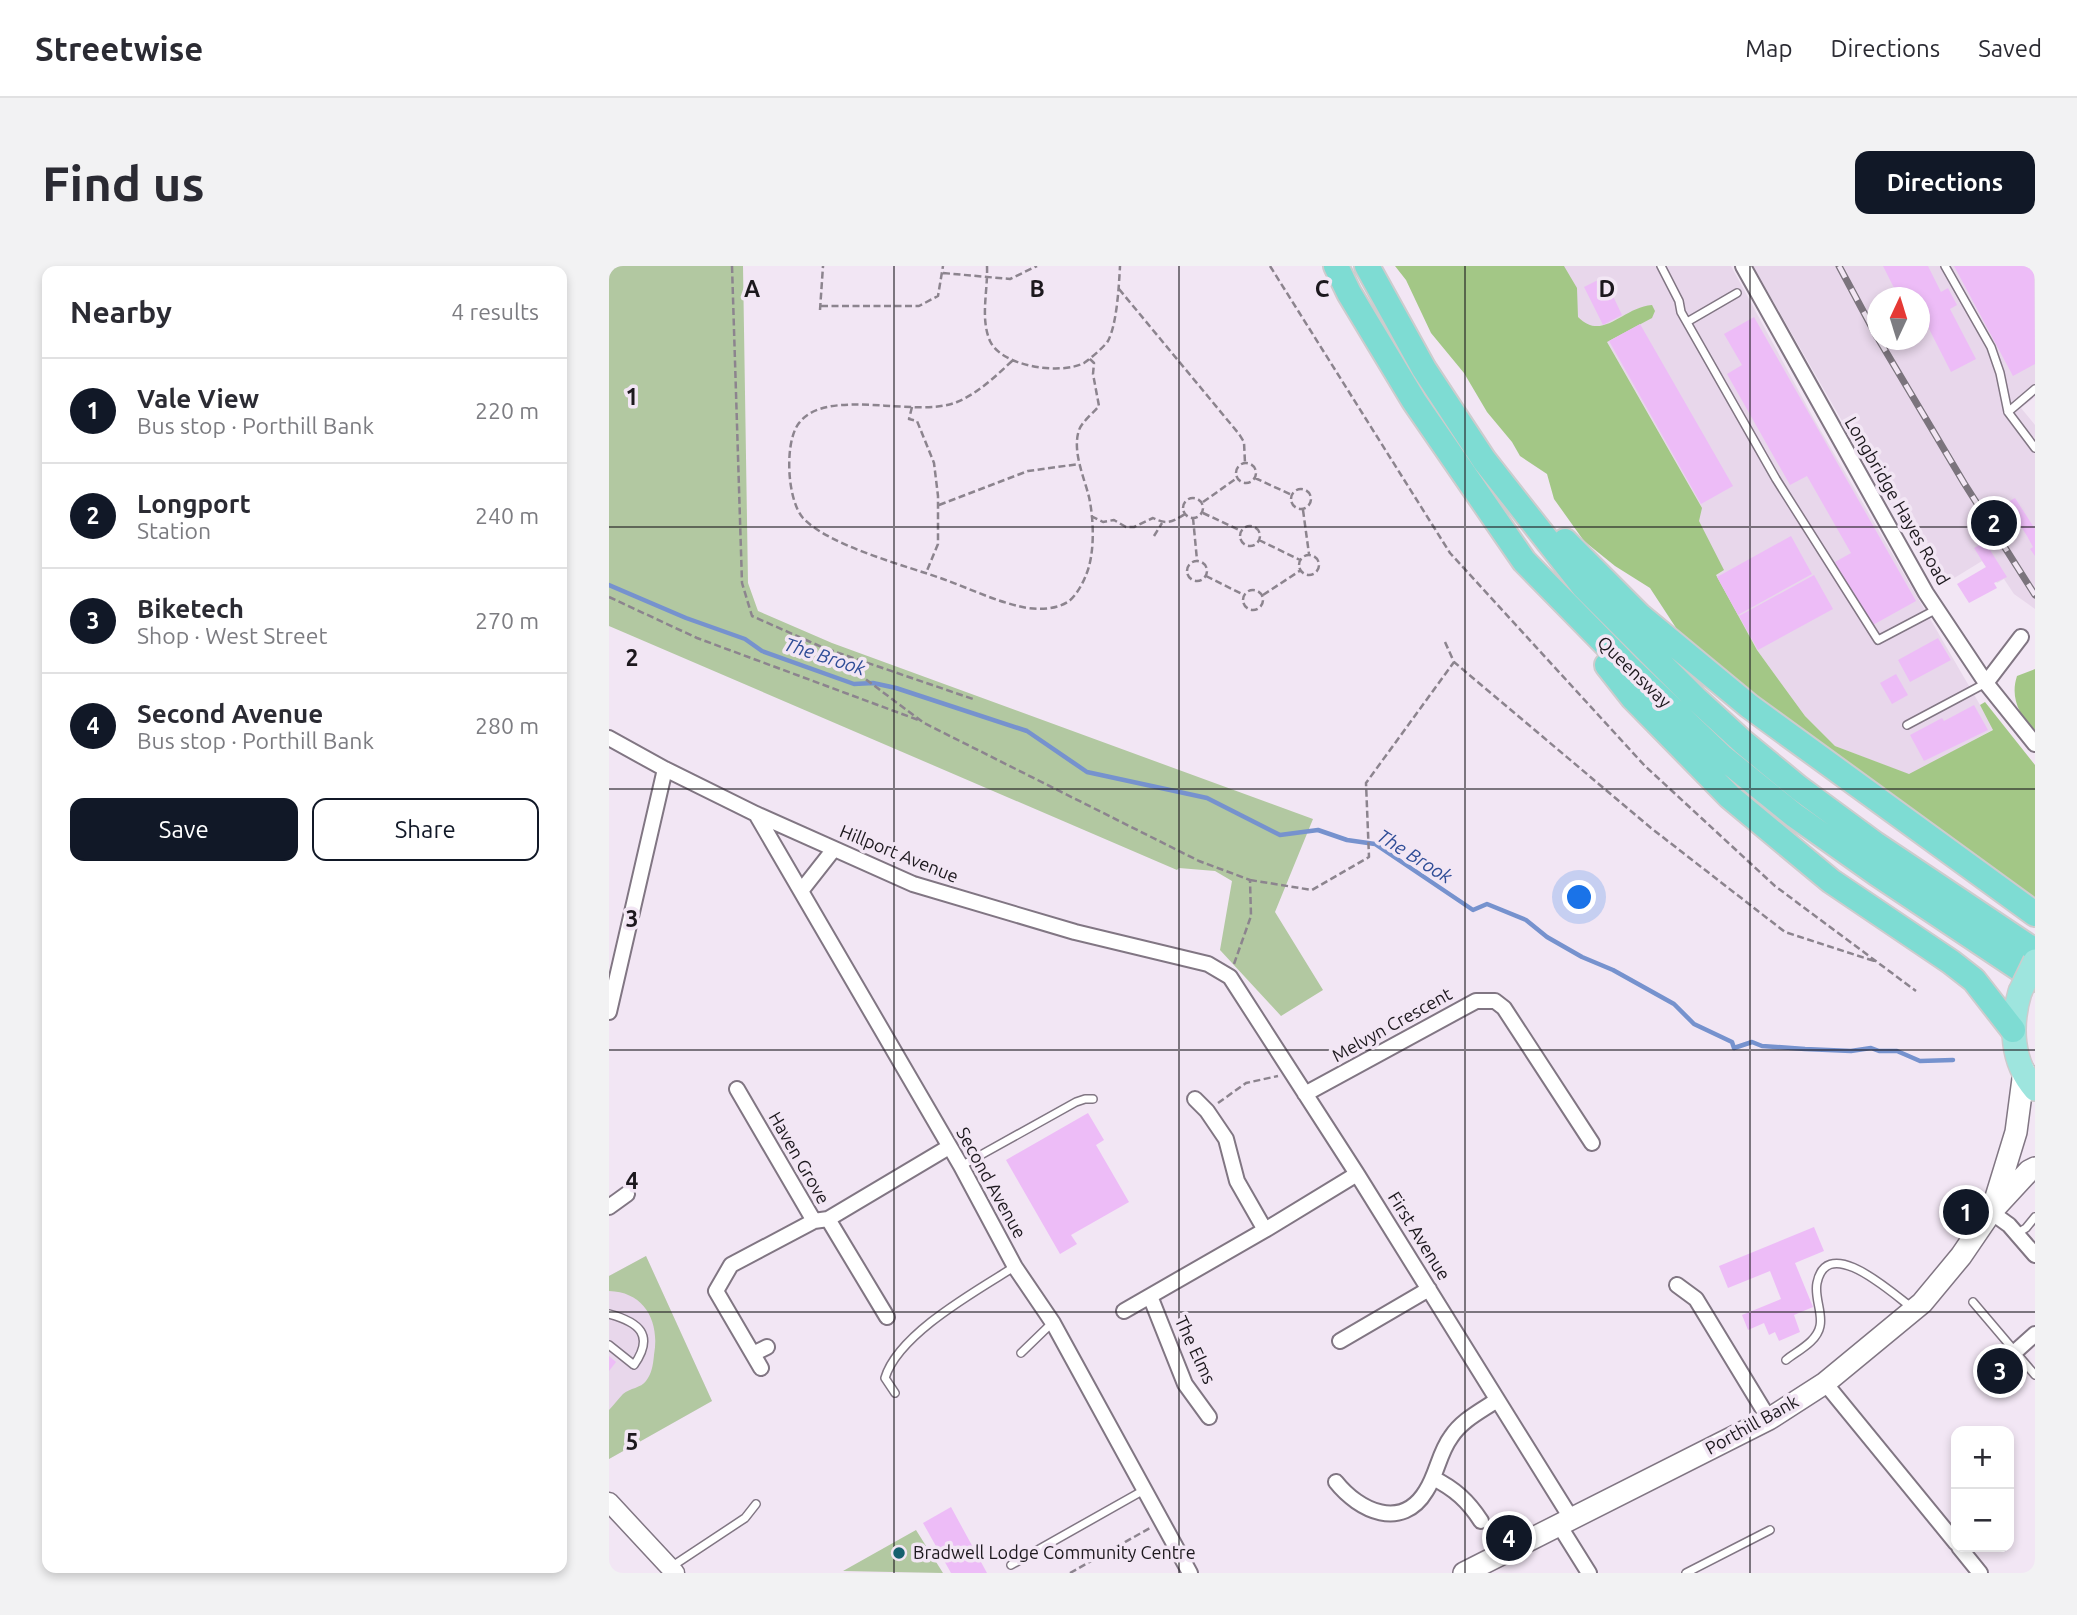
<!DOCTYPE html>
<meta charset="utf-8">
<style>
:root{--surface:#fff;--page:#f2f2f3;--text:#2b2b33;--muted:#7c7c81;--line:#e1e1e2;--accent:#111827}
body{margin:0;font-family:Ubuntu,sans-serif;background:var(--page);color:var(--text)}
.controls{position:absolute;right:21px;bottom:21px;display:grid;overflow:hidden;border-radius:14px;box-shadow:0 4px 10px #0003}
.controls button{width:63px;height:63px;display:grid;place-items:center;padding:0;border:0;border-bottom:2px solid var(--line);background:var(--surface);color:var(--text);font:35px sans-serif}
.compass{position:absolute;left:1258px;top:21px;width:63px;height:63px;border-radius:50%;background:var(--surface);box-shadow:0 4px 10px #0003;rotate:4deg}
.you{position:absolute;left:971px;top:632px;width:24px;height:24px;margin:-18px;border:5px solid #fff;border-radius:50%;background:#1a73e8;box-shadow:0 0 0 10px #1a73e833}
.badge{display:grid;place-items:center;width:46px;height:46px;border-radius:50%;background:var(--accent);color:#fff;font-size:23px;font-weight:700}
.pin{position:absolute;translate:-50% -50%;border:4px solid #fff;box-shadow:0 2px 7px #0006}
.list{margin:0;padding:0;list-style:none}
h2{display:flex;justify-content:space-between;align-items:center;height:91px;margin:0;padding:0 28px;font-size:30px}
h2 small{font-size:23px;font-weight:400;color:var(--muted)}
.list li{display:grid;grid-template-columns:46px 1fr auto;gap:21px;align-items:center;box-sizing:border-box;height:105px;padding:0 28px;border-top:2px solid var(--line)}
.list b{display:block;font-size:26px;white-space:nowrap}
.list p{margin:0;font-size:23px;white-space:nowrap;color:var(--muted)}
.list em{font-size:23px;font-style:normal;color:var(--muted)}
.actions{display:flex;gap:14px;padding:21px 28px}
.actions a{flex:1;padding:16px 0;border:2px solid var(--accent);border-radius:14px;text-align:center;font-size:24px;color:var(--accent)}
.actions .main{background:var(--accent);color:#fff}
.map{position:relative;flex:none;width:1426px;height:1307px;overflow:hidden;border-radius:14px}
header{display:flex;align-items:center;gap:42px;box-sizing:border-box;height:98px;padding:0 35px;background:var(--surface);border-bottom:2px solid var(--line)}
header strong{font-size:33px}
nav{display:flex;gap:38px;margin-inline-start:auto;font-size:24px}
.intro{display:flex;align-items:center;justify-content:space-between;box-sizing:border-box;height:168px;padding:0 42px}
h1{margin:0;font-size:49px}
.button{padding:18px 32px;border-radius:14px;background:var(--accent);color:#fff;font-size:24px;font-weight:700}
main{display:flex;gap:42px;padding:0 42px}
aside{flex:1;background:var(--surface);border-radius:14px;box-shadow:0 4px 10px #0003}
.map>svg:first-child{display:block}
.built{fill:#e8d7eb;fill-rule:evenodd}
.green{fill:#b2c8a1}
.forest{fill:#a3c786}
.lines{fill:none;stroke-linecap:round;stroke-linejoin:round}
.stream{stroke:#7692ce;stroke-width:4.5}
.building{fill:#edbcf7}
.service-casing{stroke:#817683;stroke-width:10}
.minor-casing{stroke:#817683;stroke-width:18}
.tertiary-casing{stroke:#817683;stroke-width:21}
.secondary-casing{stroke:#817683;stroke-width:24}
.primary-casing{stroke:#cdcccd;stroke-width:26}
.trunk-casing{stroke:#cdcccd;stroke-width:28}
.path{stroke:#8c848e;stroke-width:2.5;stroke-dasharray:7 3.5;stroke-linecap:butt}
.service{stroke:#fff;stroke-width:7}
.minor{stroke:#fff;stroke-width:14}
.tertiary{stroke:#fff;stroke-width:18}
.secondary{stroke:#fff;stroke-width:21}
.primary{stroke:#9ee5de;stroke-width:23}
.trunk{stroke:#7edcd3;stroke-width:24}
.rail-casing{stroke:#7b747d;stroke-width:7}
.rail{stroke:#f2e6f4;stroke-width:4.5;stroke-dasharray:13;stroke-linecap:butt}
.primary-bridge-casing{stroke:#cdcccd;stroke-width:26;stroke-linecap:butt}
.primary-bridge{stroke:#9ee5de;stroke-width:23}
.grid{fill:none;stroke:#1c181d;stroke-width:2;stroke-opacity:0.55}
.poi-dot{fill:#15606e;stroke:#f2e6f4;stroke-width:2.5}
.labels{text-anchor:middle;stroke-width:7;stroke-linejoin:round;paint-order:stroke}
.street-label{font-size:18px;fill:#1c181d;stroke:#f2e6f4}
.poi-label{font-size:18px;fill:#1c181d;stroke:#f2e6f4;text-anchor:start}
.water-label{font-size:19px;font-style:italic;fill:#2f4d97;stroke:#f2e6f4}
.grid-label{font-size:23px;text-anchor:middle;font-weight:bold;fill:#1c181d;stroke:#f2e6f4;stroke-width:7;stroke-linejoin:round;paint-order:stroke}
</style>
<header>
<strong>Streetwise</strong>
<nav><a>Map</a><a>Directions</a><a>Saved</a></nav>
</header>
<div class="intro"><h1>Find us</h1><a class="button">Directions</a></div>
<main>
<aside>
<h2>Nearby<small>4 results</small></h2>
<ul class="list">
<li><span class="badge">1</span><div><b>Vale View</b><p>Bus stop · Porthill Bank</p></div><em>220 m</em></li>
<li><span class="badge">2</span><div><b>Longport</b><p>Station</p></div><em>240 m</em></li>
<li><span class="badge">3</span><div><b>Biketech</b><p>Shop · West Street</p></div><em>270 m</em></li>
<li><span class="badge">4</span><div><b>Second Avenue</b><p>Bus stop · Porthill Bank</p></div><em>280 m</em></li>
</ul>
<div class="actions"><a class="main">Save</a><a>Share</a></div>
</aside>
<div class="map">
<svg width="1426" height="1307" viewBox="0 0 1426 1307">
<rect width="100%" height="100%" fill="#f2e6f4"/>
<!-- built -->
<path class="built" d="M934,0H1122L1205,153L1385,463L1301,509L1226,480L1196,450L1148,384Z
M1144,0H1426V131L1412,142L1426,159V343L1405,328L1395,313L1388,317L1373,295L1329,322ZM1268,32H1310V74H1268Z
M37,990L103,1135L0,1193V1010Z
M1393,1080L1416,1108L1389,1130L1366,1103Z"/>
<!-- green -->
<path class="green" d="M0,0H134L139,317L149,345L223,377L704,553L666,646L714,724L672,750L611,684L623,615L606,605L570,602L568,604L0,360Z
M37,990L103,1135L0,1193V1144C5,1139 9,1133 14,1128C21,1122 32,1122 37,1115C43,1107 44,1099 45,1089C51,1056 36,1026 0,1025V1010Z
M307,1264L334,1307L234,1305Z"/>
<!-- forest -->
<path class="forest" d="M786,0H955L968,22L969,51C994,76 1012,42 1043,39L1046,45L1043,52L998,76L1093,242L1090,255L1115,304L1107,309L1148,384L1196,450L1226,480L1300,508L1384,464L1371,439L1376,436L1426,499V637L1207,478L1073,371L1041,322L1006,300L975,275L945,233L938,208L911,190L903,176L878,146L855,107L822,67L797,14Z
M1426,403V464C1410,450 1401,431 1408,410Z"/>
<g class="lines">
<!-- stream -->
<path class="stream" d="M0,319L77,352L136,373L153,385L245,418L264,417L287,422L418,465L478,506L598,532L671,569L709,564L738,574L766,578L864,644L878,638L917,654L938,671L973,691L1004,704L1065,738L1085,758L1123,776L1125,782L1143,776L1153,780L1196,783L1242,785L1262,782L1270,785H1288L1311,795L1344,794"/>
</g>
<!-- building -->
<path class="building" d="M1274,0H1319L1332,26L1339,22L1348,39L1341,43L1367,93L1342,106L1317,57L1310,60V32H1290Z
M1345,0H1425L1426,98L1404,110Z
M995,11L1013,49L994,59L975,21Z
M1145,51L1307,335L1262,360L1226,296L1242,287L1198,210L1181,219L1118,108L1133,99L1115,68Z
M1031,58L1124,220L1092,238L1000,75Z
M1406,232L1426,263V290L1421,283L1424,281L1418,270L1397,237Z
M1182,270L1203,308L1129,349L1108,311Z
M1376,276L1398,311L1385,317L1388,322L1360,337L1348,318L1377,301L1365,282Z
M1205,309L1224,343L1149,384L1130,350Z
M1329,372L1342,394L1301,416L1289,394Z
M1287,408L1299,429L1283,438L1271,417Z
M1365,439L1379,464L1315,495L1301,469L1333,452L1335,455Z
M479,847L495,874L487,879L520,936L462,969L468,978L451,988L397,894Z
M1205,961L1215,985L1186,997L1204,1041L1185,1049L1191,1066L1170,1075L1166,1066L1160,1069L1155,1057L1139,1064L1133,1049L1172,1033L1161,1005L1119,1022L1110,1000Z
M0,1090L7,1096L0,1105Z
M342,1241L378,1307H342L314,1257Z"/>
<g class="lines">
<defs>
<path id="service" d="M1052,0L1070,35L1072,46L1167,213L1269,374L1328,343
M1336,0L1382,81L1391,107L1399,146L1426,182
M1078,56L1128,27
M1399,146L1426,123
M1298,459L1377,417
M352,900L467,836L476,833H484
M1407,968L1417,962L1426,951
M1364,1036L1426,1109
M0,1048C30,1056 46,1069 25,1099L0,1079
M412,1087L443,1057
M1177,1094C1188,1085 1208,1076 1211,1060C1214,1047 1205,1031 1208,1017C1218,967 1283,1027 1302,1041
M286,1127L276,1112C289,1068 367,1025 405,1001
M402,1299L535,1224
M62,1301L136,1252L147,1238
M1077,1307L1161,1264"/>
<path id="minor" d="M1134,0L1317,327L1377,417L1426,478
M1377,417L1412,371
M0,472L56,503L147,548L304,618L466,666L599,698L621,711L748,908L962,1252
M147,548L352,900L406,1001L444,1057L581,1307
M192,625L225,583
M0,746L56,503
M128,823L205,955L219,953L340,881
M696,828L867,735H886L895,742L983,877
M586,833L598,845L617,873L628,915L656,964L748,908
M0,941L18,928
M1382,946L1400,959L1426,989
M219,953L278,1051
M1068,1019L1087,1033L1160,1153
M541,1030L576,1118L600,1151
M515,1045L656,964
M731,1075L820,1023
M1407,1085L1426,1068
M144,1088L158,1081
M152,1102L107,1025L122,999L205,955
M1216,1117L1347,1277
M824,1212C846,1223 859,1235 872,1255
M727,1216C750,1245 793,1265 817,1225C828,1208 830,1187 842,1171C853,1154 872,1145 888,1134
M950,1259L980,1307
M1350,1281L1371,1307"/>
<path id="tertiary" d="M0,1236L66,1307"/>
<path id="secondary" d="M1384,941L1407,866L1415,805
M855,1307L1160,1153L1216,1117L1313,1037L1352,990L1382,946L1420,905L1426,902"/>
<path id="primary" d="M1411,726C1401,759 1402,796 1426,823"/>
<path id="trunk" d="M727,0L740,27L805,135L915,295L1019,401L1112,490L1185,549L1267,607L1426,713
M758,0L815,103L875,194L975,321L1086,432L1134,476L1190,522L1266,578L1426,685
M956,275L1030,349L1140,440L1426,648
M998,399L1024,432L1121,531L1222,615L1342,696L1365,714L1404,764"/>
</defs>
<!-- service casing -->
<use href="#service" class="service-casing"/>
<!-- minor casing -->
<use href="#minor" class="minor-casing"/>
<!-- tertiary casing -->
<use href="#tertiary" class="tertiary-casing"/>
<!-- secondary casing -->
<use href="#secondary" class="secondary-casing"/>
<!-- primary casing -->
<use href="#primary" class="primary-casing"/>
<!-- trunk casing -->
<use href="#trunk" class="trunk-casing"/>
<!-- path -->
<path class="path" d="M123,0L133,317L143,350L215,382L315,457L590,595L641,614L642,650L625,698
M378,0C379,25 371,52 381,75C393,101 452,109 475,97C481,93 495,81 499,75C508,58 510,19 511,0
M661,0L841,287L1036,500L1166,620L1307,725
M334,7L401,13L428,0
M510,23L630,168L635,176L636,197
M212,40H310L329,30L334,0
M211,44L214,0
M403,95C387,110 368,128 348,136C307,153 218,120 190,157C175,176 178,234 194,252C220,280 298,300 334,313C359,322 384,334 409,340C424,344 446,345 460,335C467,330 474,317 477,309C486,288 485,254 480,231C475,211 463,185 470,164C473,156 484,147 490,140L484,108L485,97L480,92
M303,141L300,153L308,155L325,197L329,230V278L317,307
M627 207a10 10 0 1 1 20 0a10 10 0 1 1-20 0Z
M646,212L683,229
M682 233a10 10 0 1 1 20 0a10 10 0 1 1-20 0Z
M574 242a10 10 0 1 1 20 0a10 10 0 1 1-20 0Z
M594,236L628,212
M330,239L419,205L470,198
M694,244L700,288
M594,247L632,265
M482,250L494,256L505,254L517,261H525L544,252C558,259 563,256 576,248
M584,252L588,294
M631 270a10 10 0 1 1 20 0a10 10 0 1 1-20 0Z
M545,270L553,257
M650,274L691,294
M690 299a10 10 0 1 1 20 0a10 10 0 1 1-20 0Z
M578 305a10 10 0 1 1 20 0a10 10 0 1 1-20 0Z
M597,310L635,329
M634 334a10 10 0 1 1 20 0a10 10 0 1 1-20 0Z
M654,329L692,304
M0,331L88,372L312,455
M836,376L845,396L1042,562L1176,666L1265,695
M218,383L367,434
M641,614L703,624L760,591L757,517L845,396
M609,837L637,817L669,810
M461,1307L541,1262"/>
<!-- service -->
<use href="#service" class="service"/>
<!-- minor -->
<use href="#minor" class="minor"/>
<!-- tertiary -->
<use href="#tertiary" class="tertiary"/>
<!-- secondary -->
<use href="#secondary" class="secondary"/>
<!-- primary -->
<use href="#primary" class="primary"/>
<!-- trunk -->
<use href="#trunk" class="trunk"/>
<defs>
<path id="rail" d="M1230,0L1268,71
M1270,74L1355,217L1426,329"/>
</defs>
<!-- rail casing -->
<use href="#rail" class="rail-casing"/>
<!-- rail -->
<use href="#rail" class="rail"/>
<defs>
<path id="primary-bridge" d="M1411,726L1426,695"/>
</defs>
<!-- primary-bridge casing -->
<use href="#primary-bridge" class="primary-bridge-casing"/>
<!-- primary-bridge -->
<use href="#primary-bridge" class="primary-bridge"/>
</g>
<!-- grid -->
<path class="grid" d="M285,0V1307M570,0V1307M856,0V1307M1141,0V1307M0,261H1426M0,523H1426M0,784H1426M0,1046H1426"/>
<!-- markers -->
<circle class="poi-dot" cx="290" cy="1287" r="7"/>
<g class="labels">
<!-- street labels -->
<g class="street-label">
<text transform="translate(1288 235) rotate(60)" y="6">Longbridge Hayes Road</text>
<text transform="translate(1025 406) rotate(44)" y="6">Queensway</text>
<text transform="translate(290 588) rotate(22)" y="6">Hillport Avenue</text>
<text transform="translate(783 759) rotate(-29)" y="6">Melvyn Crescent</text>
<text transform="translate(190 892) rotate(60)" y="6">Haven Grove</text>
<text transform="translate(382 917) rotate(61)" y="6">Second Avenue</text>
<text transform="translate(810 970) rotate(58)" y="6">First Avenue</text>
<text transform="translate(586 1084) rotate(65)" y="6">The Elms</text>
<text transform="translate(1143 1159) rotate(-29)" y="6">Porthill Bank</text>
</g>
<!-- poi labels -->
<g class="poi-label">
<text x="304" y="1293">Bradwell Lodge Community Centre</text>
</g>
<!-- water labels -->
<g class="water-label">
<text transform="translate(216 390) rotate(18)" y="7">The Brook</text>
<text transform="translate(806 590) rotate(32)" y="7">The Brook</text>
</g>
</g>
<g class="grid-label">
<text x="143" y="31">A</text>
<text x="428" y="31">B</text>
<text x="713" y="31">C</text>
<text x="998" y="31">D</text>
<text x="23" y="139">1</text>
<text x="23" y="400">2</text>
<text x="23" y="661">3</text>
<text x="23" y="923">4</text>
<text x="23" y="1184">5</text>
</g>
</svg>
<div class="controls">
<button>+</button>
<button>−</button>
</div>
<svg class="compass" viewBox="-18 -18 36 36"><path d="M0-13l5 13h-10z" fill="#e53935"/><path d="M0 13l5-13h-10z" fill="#7c7c81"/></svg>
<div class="you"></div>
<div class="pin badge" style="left:1357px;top:946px">1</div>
<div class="pin badge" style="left:1385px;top:257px">2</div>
<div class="pin badge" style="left:1391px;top:1105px">3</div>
<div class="pin badge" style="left:900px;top:1272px">4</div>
</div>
</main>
